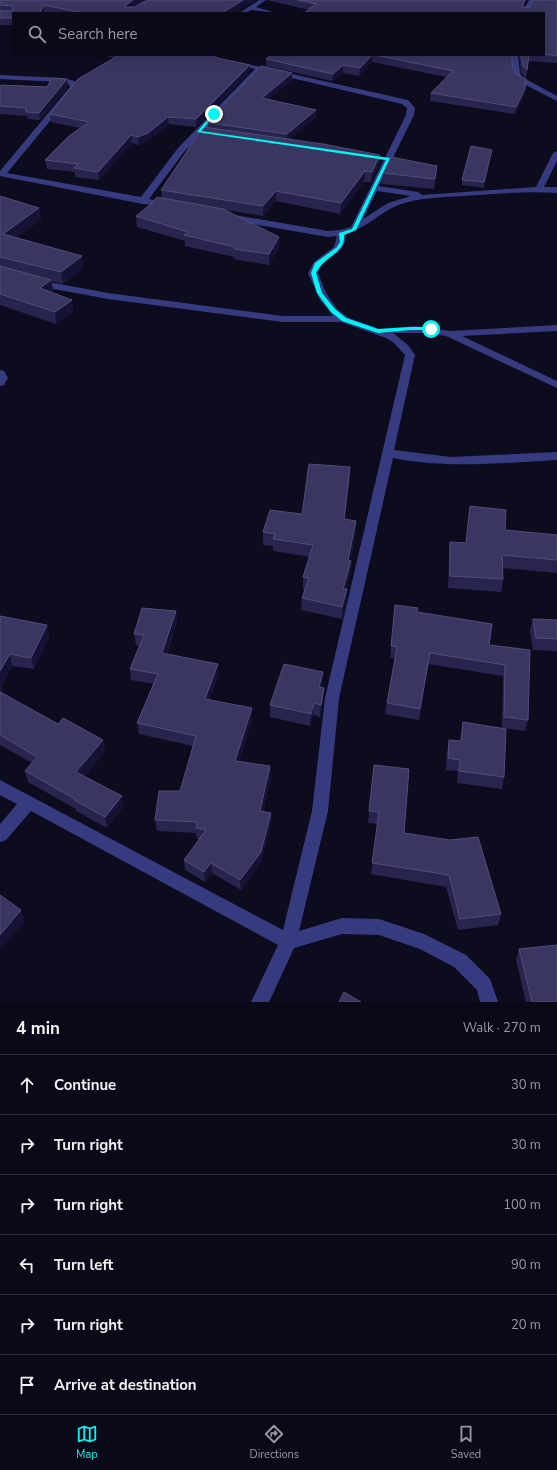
<!DOCTYPE html>
<meta charset="utf-8">
<style>
:root{--surface:#0a0917;--page:#181724;--text:#f1f3f6;--muted:#999aa1;--line:#2a2a36;--accent:#00f5f3}
body{margin:0;font-family:"Nunito Sans",sans-serif;background:var(--page);color:var(--text)}
.stop{position:absolute;width:12px;height:12px;margin:-9px;border:3px solid #00f5f3;border-radius:50%;background:#fff}
.stop.end{background:#00f5f3;border-color:#fff;box-shadow:0 1px 4px #0008}
.list{margin:0;padding:0;list-style:none}
h2{display:flex;justify-content:space-between;align-items:center;height:52px;margin:0;padding:0 16px;font-size:17px}
h2 small{font-size:13px;font-weight:400;color:var(--muted)}
.list li{display:grid;grid-template-columns:26px 1fr auto;gap:12px;align-items:center;box-sizing:border-box;height:60px;padding:0 16px;border-top:1px solid var(--line)}
.list b{display:block;font-size:15px;white-space:nowrap}
.list em{font-size:13px;font-style:normal;color:var(--muted)}
.icon{flex:none;width:22px;height:22px;fill:none;stroke:currentColor;stroke-width:2;stroke-linecap:round;stroke-linejoin:round}
.map{position:relative;flex:none;width:557px;height:1002px;overflow:hidden}
.search{position:absolute;background:var(--surface);box-shadow:0 2px 10px #0003;left:12px;right:12px;top:12px;height:44px;display:flex;align-items:center;gap:10px;box-sizing:border-box;padding:0 14px;border-radius:0px;color:var(--muted);font-size:15px}
.sheet{height:412px;background:var(--surface)}
nav{display:flex;justify-content:space-around;align-items:center;box-sizing:border-box;height:56px;border-top:1px solid var(--line);background:var(--surface);font-size:11px;color:var(--muted)}
nav a{display:grid;justify-items:center;gap:2px}
nav .on{color:var(--accent)}
.map>svg:first-child{display:block}
.lines{fill:none;stroke-linecap:round;stroke-linejoin:round}
.street{fill:#363b7f;fill-rule:evenodd}
.wall{fill:#27244e}
.shaded-wall{fill:#151333}
.building{fill:#393661;stroke:#504d7a}
.route{fill:#00f5f3}
</style>
<div class="map">
<svg width="557" height="1002" viewBox="0 0 557 1002">
<rect width="100%" height="100%" fill="#0d0c1f"/>
<g class="lines">
<!-- street -->
<path class="street" d="M259,0H266L256,7L276,13L251,10L247,13H239Z
M529,0H535L528,13H522Z
M512,55H518L520,73L522,77L557,96V101L516,80L512,73Z
M234,61L408,100L415,108L414,115L379,186L418,192L422,195L536,187L553,153L557,151V161L544,187H557V193C526,191 494,194 462,196C442,197 420,198 401,204C381,211 367,228 346,234C346,256 323,255 318,273L326,293L337,309L349,318L380,329L416,326L450,331L557,325V331L462,336L557,381V388L446,336L424,333H393L408,345L415,355L394,450L451,457L557,452V460C502,463 447,469 393,458L339,698L328,811L299,931L342,918L379,919L424,934L466,955L490,979L498,1002H480L477,990L454,967L420,949L379,935L342,934L294,948L269,1002H251L278,945L31,811L6,840L0,842V824L17,804L0,795V780L283,930L312,811L325,698L405,355L394,343L386,338L341,322H283L108,299L38,286L33,283L38,280L108,293L283,316H333L320,300L308,273L314,262L334,247L337,236L328,237L229,220L225,217L229,214L328,231L340,230L351,227L406,115L407,108L402,104L262,71L184,152L149,199L171,203V207L143,204L0,176V171L70,87L69,84L62,82L0,79V75L63,78L75,81L78,87L7,173L141,197L178,148L255,69L232,64V62ZM377,191L411,196L388,203L363,219Z
M0,370L4,371L8,378L4,385L0,386Z"/>
</g>
<!-- wall -->
<path class="wall" d="M0,0H145L134,7H135L147,0H255L234,13H13V25H0Z
M267,0H527L524,7H530L557,0V63L529,61L526,78L521,73L519,55H544V13L309,10Z
M102,55H225L223,56L217,55V58L250,72L196,127L169,124L148,141L139,145L132,143L99,180L75,177V172L47,169L45,160L80,128L51,122L50,114L114,58Z
M271,55H512V66L524,97L515,114L430,101L431,93L446,77L372,62L359,76L343,73L332,81L266,66V59Z
M67,79L68,87L40,120L28,119L27,116L0,114V86L47,87Z
M292,80L269,99L316,117L289,139L379,165L371,182H364L340,214L276,201L263,216L226,210L279,247L269,265L234,259V257L185,246V241L137,227L136,216L162,198L161,190L208,128V121Z
M491,155L484,188L462,185V180Z
M437,166L434,189L382,184L383,173Z
M0,196L39,208L41,220L16,237L82,256L83,268L63,284L52,281L53,292L52,293L72,300L73,312L56,324L0,305Z
M350,467V479L345,519L356,521V533L350,561V573L346,589H347L346,602L342,619L301,610L302,598L305,590L303,589V577L310,557L273,551V546L263,545V532L302,514Z
M470,506L505,530L557,535V573L503,568V579L501,592L448,588L449,554L450,542L466,543Z
M395,605L417,612L489,645L530,650L528,720L525,731L502,728L503,676L428,664L419,720L385,714L387,703L395,658H390Z
M176,611L177,622L167,654L218,664V676L209,700L252,708V719L239,761L270,766L271,777L263,812L271,824L261,862L241,890L212,873L205,882L185,870L184,860L199,839H197L196,833L157,831L155,820L180,791L193,746L139,734L137,723L154,684L131,680L130,669L139,646L136,645L134,634Z
M0,616L47,625L49,637L34,669L12,666L1,687L3,693L58,724L103,740L105,752L84,776L123,807L107,828L76,811V809L28,782L25,771L32,763L0,745Z
M533,619L557,620V651L533,650L530,631Z
M323,672V684L322,688L323,700L320,717L313,715L310,726L270,717V705Z
M463,722L504,777L502,789L457,783L458,771L446,770L447,752L449,740L460,741Z
M374,765L404,833L501,914L498,925L458,930L446,887L371,874L378,824L368,823Z
M519,949L557,1002H526L516,960Z"/>
<!-- shaded-wall -->
<path class="shaded-wall" d="M133,0H145L126,12L125,7L126,5Z
M243,0H255L234,13H222Z
M525,0H527L522,13V7Z
M44,5V13H40Z
M372,55V62L359,76L360,68Z
M250,65V72L196,127V119Z
M343,65V73L332,81L333,74Z
M292,73V80L262,105V98Z
M67,79L68,87L40,120L39,113Z
M525,89L524,97L515,114L516,107Z
M316,110V117L287,141V134Z
M168,117L169,124L148,141L139,145L138,137Z
M131,135L132,143L99,180L98,172Z
M492,150L491,155L484,188V182Z
M380,155L379,165L371,182L372,172Z
M365,171L364,182L340,214L341,203Z
M276,191V201L263,216V206Z
M39,208L41,220L5,245L3,234Z
M279,237V247L269,265V254Z
M82,256L83,268L63,284L61,272Z
M51,280L53,292L42,300L40,288Z
M72,300L73,312L56,324L55,312Z
M350,467V479L344,531V519Z
M356,521V533L347,573L348,560Z
M351,561L350,573L342,601L343,589Z
M347,589L346,602L342,619V607Z
M176,611L177,622L163,664L162,653Z
M47,625L49,637L34,669L31,658Z
M10,654L12,666L0,688V671Z
M218,664V676L205,710V699Z
M323,672V684L318,699L319,687Z
M1,687L4,699L0,697V689Z
M324,688L323,700L320,717L321,705Z
M314,703L313,715L310,726L311,714Z
M252,708V719L236,772L235,761Z
M103,740L105,752L79,783L76,772Z
M270,766L271,777L260,822V811Z
M122,796L123,807L107,828L105,817Z
M271,813V824L261,862L241,890L240,880Z
M211,863L212,873L205,882L204,872Z
M21,910L25,922L0,950V935Z"/>
<!-- building -->
<path class="building" d="M0,0H133L126,5L125,7H135L147,0H243L222,13H83L44,5L40,13H13V18H0V11H12L13,6L0,5Z
M298,0H525L522,7H530L533,0H557V56L544,54V13H304L316,4Z
M119,55H215L213,57L250,65L196,119L168,117L148,133L138,137L131,135L98,172L74,168L78,164L45,160L69,136L89,122L50,114L78,79Z
M271,55H372L360,68L343,65L333,74L266,59Z
M375,55H512V66L516,74L526,79L525,89L516,107L431,93L453,71Z
M521,55H529L527,70L523,65Z
M261,66L292,73L262,98L316,110L287,134L209,123L211,122L208,121Z
M52,78L67,79L39,113L26,112V108L0,106V86L1,85L47,87Z
M203,127L323,144L380,155L372,172L365,171L341,203L276,191L263,206L161,190Z
M471,146L492,150L484,182L462,180Z
M391,157L437,166L435,179L383,173Z
M0,196L39,208L3,234L82,256L61,272L0,257Z
M157,197L223,209L279,237L269,254L234,249L235,247L184,235L188,232L136,216L151,204Z
M0,266L51,280L40,288L72,300L55,312L0,294Z
M309,464L350,467L344,519L356,521L348,560L351,561L343,589H347L342,607L302,598L309,578L303,577L313,545L273,539L275,534L263,532L270,510L302,514Z
M470,506L506,510L505,530L557,535V560L502,555L503,579L450,576V542L466,543Z
M395,605L418,608L417,612L492,624L489,645L530,650L528,720L504,717L505,665L430,653L420,709L387,703L397,647L391,646Z
M142,608L176,611L162,653L218,664L205,699L252,708L235,761L270,766L260,811L271,813L261,852L240,880L211,863L204,872L184,860L206,830L196,828L197,822L155,820L159,791H180L196,736L137,723L158,674L130,669L144,635L134,634Z
M0,616L47,625L31,658L10,654L0,671Z
M533,619L557,620V639L536,638Z
M284,664L323,672L319,687L324,688L321,705L314,703L311,714L270,705Z
M0,692L58,724L63,718L103,740L76,772L122,796L105,817L74,800L75,799L25,771L37,757L0,735Z
M463,722L506,729L504,777L459,771L460,760L448,758L449,740L461,741Z
M374,765L409,769L404,833L450,840L478,837L501,914L460,919L449,875L372,863L379,812L369,811Z
M0,895L21,910L0,935Z
M557,945V1002H532L519,949Z
M344,992L361,1002H339Z"/>
<!-- route -->
<path class="route" d="M213,113L216,114L201,131L390,158L356,230L344,235C346,253 323,257 316,273L322,293L335,309L346,318L378,329L410,327H431L433,330H410L378,333L342,321L331,312L317,293L311,273L315,263L337,247L340,242L339,233L352,229L386,160L197,132Z"/>
</svg>
<div class="stop" style="left:431px;top:329px"></div>
<div class="stop end" style="left:214px;top:114px"></div>
<div class="search"><svg class="icon" aria-label="search" viewBox="0 0 24 24"><circle cx="10" cy="10" r="6"/><path d="M15 15l6 6"/></svg>Search here</div>
</div>
<section class="sheet">
<h2>4 min<small>Walk · 270 m</small></h2>
<ul class="list">
<li><svg class="icon" aria-label="ahead" viewBox="0 0 24 24"><path d="M12 20V5M6 11l6-6 6 6"/></svg><div><b>Continue</b></div><em>30 m</em></li>
<li><svg class="icon" aria-label="right" viewBox="0 0 24 24"><path d="M7 20v-9h11M14 6l5 5-5 5"/></svg><div><b>Turn right</b></div><em>30 m</em></li>
<li><svg class="icon" aria-label="right" viewBox="0 0 24 24"><path d="M7 20v-9h11M14 6l5 5-5 5"/></svg><div><b>Turn right</b></div><em>100 m</em></li>
<li><svg class="icon" aria-label="left" viewBox="0 0 24 24"><path d="M17 20v-9H6M10 6l-5 5 5 5"/></svg><div><b>Turn left</b></div><em>90 m</em></li>
<li><svg class="icon" aria-label="right" viewBox="0 0 24 24"><path d="M7 20v-9h11M14 6l5 5-5 5"/></svg><div><b>Turn right</b></div><em>20 m</em></li>
<li><svg class="icon" aria-label="arrive" viewBox="0 0 24 24"><path d="M6 21V4h12l-3 4 3 4H6"/></svg><div><b>Arrive at destination</b></div></li>
</ul>
</section>
<nav>
<a class="on"><svg class="icon" aria-label="map" viewBox="0 0 24 24"><path d="M3 6l6-2 6 2 6-2v14l-6 2-6-2-6 2zM9 4v14M15 6v14"/></svg>Map</a>
<a><svg class="icon" aria-label="directions" viewBox="0 0 24 24"><path d="M12 3l9 9-9 9-9-9zM9 14v-3h6M13 9l2 2-2 2"/></svg>Directions</a>
<a><svg class="icon" aria-label="saved" viewBox="0 0 24 24"><path d="M7 4h10v16l-5-4-5 4z"/></svg>Saved</a>
</nav>
